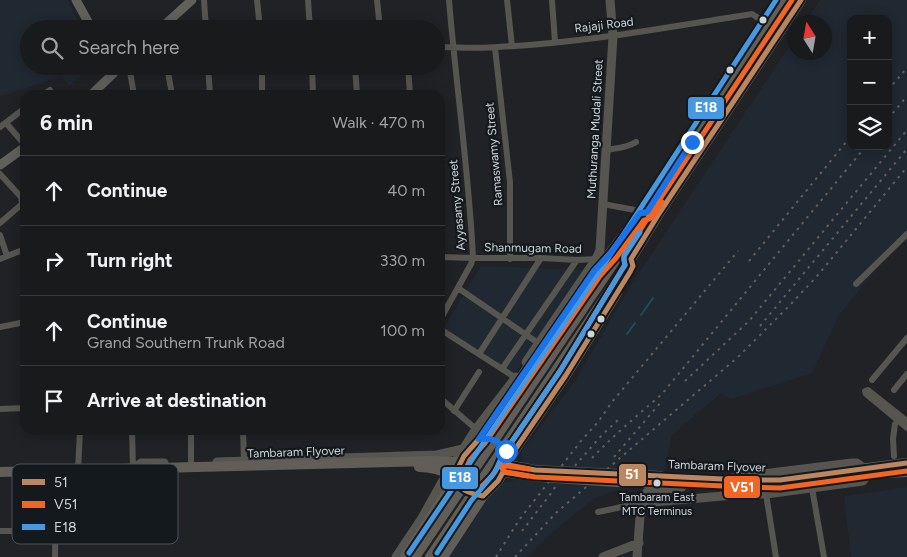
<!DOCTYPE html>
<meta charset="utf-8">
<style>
:root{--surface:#181a1c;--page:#252729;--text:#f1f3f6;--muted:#9fa1a3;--line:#36383b}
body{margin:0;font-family:Figtree,sans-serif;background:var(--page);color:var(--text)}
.controls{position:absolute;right:15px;top:15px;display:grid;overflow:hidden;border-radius:10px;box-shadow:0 2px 12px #0003}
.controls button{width:45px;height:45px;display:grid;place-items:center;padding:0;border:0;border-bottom:1px solid var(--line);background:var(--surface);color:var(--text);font:25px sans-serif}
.compass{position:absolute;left:787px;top:15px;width:45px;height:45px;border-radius:50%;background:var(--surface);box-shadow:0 2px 12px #0003;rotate:349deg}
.stop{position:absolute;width:15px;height:15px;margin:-11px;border:4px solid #1a73e8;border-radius:50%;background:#fff}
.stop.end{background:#1a73e8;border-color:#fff;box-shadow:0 1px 5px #0008}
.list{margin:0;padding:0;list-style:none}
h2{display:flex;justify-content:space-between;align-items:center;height:65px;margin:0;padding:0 20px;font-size:21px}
h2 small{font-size:16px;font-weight:400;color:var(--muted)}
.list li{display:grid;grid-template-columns:32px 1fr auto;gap:15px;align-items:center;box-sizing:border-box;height:70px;padding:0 20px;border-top:1px solid var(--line)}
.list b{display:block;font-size:19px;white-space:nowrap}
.list p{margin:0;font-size:16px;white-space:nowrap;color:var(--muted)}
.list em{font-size:16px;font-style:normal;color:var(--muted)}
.icon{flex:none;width:28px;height:28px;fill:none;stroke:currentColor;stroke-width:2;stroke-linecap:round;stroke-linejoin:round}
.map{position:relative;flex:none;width:907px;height:557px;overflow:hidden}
.search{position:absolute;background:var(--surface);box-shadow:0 2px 12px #0003;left:20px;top:20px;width:425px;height:55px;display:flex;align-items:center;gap:12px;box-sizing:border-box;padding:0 18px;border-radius:28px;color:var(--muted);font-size:19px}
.panel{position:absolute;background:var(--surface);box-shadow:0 2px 12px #0003;left:20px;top:90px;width:425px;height:345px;border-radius:15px}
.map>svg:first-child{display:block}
.built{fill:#202831;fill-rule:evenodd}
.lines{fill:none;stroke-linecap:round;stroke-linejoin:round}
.stream{stroke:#194e5e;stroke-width:2}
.minor{stroke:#565550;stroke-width:6}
.tertiary{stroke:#565550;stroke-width:9}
.secondary{stroke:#62605a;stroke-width:9}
.primary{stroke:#615e58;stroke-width:10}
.rail{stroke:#605f5e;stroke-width:2;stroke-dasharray:2.5 5;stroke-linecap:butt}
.bus-1-casing{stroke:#14191e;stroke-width:9}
.bus-2-casing{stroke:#14191e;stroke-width:9}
.bus-3-casing{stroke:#14191e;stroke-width:9}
.bus-1{stroke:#bb8660;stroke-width:5}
.bus-2{stroke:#f26522;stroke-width:5}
.bus-3{stroke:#4699e1;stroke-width:5}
.route{stroke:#1a73e8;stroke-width:6}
.bus-dot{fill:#d0d4d7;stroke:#14191e;stroke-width:2}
.labels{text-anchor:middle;stroke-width:4.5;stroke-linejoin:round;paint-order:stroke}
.bus-label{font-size:11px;fill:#d0d4d7;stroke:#14191e}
.street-label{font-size:12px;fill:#d0d4d7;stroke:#14191e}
.key{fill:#14191e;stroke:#4c5156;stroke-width:1}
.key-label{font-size:14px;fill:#d0d4d7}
.line-badge{stroke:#14191e;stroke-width:2}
.badge-label{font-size:14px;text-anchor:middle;font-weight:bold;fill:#fff}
</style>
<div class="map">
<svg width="907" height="557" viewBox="0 0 907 557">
<rect width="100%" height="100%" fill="#202225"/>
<!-- built -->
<path class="built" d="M0,0H68L82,29H29V66H91L69,86L62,76L8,94L0,96Z
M820,0H907V244L900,240L840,314L812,373L732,399L720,394L672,435L662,482L639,483L622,488L593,499L548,536L527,557H448L471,525L487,498L501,483L515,481L524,464L521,452L575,381L631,285L794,39V52H824V22H805ZM851,19H888V146H851Z
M481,266L584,270L515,374L443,329Z
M907,487V557H851L844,496Z"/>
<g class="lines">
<!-- stream -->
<path class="stream" d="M641,315L653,298
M627,334L635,323"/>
<!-- minor -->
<path class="minor" d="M204,0L206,29
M257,0L260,29
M308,0L310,29
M377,0L380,29
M507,0L512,46
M552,0L555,42
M436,47C457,47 477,49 498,47C583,43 668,27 752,14L769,25
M495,48L510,182V259
M129,66L134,95
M167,66L172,95
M208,66L210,95
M312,66L313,95
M355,66L357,95
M408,66L410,95
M43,95L50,90
M262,95V66
M6,123L25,145
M0,127L25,108
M606,150C617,148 627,148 636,142
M0,174L21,197L22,204L25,207
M603,204L635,210L640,213
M0,223L22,204
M0,235L7,256
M440,257L473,258H541L577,260L596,259
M0,259L25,249
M856,284L907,234
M458,288L541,345
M440,320L471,264L473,258C469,172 456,86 449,0
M0,327L25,322
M440,329L530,387
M479,354L541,258
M502,369L577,260
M872,380L907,338
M894,390L907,374
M440,398L476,429
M0,409L25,408
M454,411L479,372
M907,421L868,390L865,391L866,394L907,428
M132,430L133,469
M243,430L244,460
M894,456L893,439L895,424
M191,463V430
M78,471L80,430
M812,488L824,557
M766,494L776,557
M598,512L641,503
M0,531H55
M55,557L56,477"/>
<!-- tertiary -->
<path class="tertiary" d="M526,362L596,259L600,250L613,36L610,0
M217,462L437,455L463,449
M133,469L141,463H164
M714,481L762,474L852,463H857L865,469
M641,503L747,494H766L863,481L868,474
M396,557L422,518L441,484L476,429L516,377
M603,557L639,543
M637,557L641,503C642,498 643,495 647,492L682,487"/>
<!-- secondary -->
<path class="secondary" d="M76,0L92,29
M160,29L192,0
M91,95L121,66
M0,165L25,147"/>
<!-- primary -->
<path class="primary" d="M508,460L566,375L617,293
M508,465L535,470L661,476
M419,467C432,467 442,470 454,476
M457,467C461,456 471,448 479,439L594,271L610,253L635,220
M867,468L907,463
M0,472L431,461L459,462
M503,472L540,477L616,482L776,486L868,474L907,472
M32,478L65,477
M405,557L455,480
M415,557L609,270L785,0
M430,557L631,259L660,212L801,0
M443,557L483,496L498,481L506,467"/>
<!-- rail -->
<path class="rail" d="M888,90L907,68
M888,119L907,96
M749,261L851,136
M760,326L907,149
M685,381L749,321L907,130
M614,457L661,402
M592,458C614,435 638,415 662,394L866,146
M565,477L602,435L618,420
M522,531L552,492L567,468
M496,557L519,520L581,441L598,422L612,402L738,251
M515,557L557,512L738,357L791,304L818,275L907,167"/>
<defs>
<path id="bus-1" d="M801,0L660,212L631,259L633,266L630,272L566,375L508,460V465L535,470L744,480H780L907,463
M528,476L503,472L498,481L483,496C467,493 461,491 454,476L464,456L479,439L594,271L610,253L640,213H647L656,198"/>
<path id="bus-2" d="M792,0L654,208L624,256V260L625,265L623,268L560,371L502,456C499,462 500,469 506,472L535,477L744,487L780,488L907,471
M529,469L500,465L497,468L492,476L480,488L469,485L462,476L470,460L485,443L600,276L616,258L644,220C654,220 658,210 662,202"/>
<path id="bus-3" d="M409,553L603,266L776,0
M437,553L471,501L495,472L502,456L560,371L623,268L625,265L624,260V256L640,232"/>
</defs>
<!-- bus-1 casing -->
<use href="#bus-1" class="bus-1-casing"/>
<!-- bus-2 casing -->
<use href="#bus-2" class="bus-2-casing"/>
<!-- bus-3 casing -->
<use href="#bus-3" class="bus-3-casing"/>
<!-- bus-1 -->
<use href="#bus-1" class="bus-1"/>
<!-- bus-2 -->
<use href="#bus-2" class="bus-2"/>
<!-- bus-3 -->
<use href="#bus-3" class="bus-3"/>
</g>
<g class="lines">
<!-- route -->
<path class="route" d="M506,451C499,440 492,438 479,439L594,271L610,254L640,213L647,212L692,142"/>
</g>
<!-- markers -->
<g class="bus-dot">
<circle cx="763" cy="20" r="4.5"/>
<circle cx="730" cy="70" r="4.5"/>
<circle cx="601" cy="319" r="4.5"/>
<circle cx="591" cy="334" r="4.5"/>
<circle cx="657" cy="483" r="4.5"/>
</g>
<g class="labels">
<!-- bus labels -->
<g class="bus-label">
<text x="657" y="501">Tambaram East<tspan x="657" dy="14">MTC Terminus</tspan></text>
</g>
<!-- street labels -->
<g class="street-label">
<text transform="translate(604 25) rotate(-7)" y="4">Rajaji Road</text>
<text transform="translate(595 129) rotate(-87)" y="4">Muthuranga Mudali Street</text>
<text transform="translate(494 154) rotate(-95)" y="4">Ramaswamy Street</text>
<text transform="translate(457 205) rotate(-95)" y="4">Ayyasamy Street</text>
<text transform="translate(533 248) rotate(1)" y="4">Shanmugam Road</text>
<text transform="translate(296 452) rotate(-2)" y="4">Tambaram Flyover</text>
<text transform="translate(717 466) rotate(2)" y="4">Tambaram Flyover</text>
</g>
</g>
<!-- legend -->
<rect x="12" y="464" width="166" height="80" rx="8" class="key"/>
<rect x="22" y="479" width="23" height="6" fill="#bb8660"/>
<rect x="22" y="501" width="23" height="7" fill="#f26522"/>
<rect x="22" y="524" width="23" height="6" fill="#4699e1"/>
<g class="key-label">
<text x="54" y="487">51</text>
<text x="54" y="509">V51</text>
<text x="54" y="532">E18</text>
</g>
<g class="line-badge">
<rect x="687" y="96" width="38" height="24" rx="5" fill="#4699e1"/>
<rect x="618" y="463" width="29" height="24" rx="5" fill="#bb8660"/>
<rect x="441" y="466" width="38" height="24" rx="5" fill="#4699e1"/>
<rect x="723" y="475" width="38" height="24" rx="5" fill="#f26522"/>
</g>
<g class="badge-label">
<text x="706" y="112">E18</text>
<text x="632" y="479">51</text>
<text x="460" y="482">E18</text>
<text x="742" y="492">V51</text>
</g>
</svg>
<div class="controls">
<button>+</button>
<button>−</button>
<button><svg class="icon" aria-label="layers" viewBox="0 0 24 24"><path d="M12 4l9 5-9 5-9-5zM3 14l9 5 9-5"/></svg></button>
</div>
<svg class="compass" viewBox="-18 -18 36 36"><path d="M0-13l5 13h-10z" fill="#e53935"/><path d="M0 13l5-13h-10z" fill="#9fa1a3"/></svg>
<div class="stop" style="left:506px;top:451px"></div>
<div class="stop end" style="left:692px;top:142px"></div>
<div class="search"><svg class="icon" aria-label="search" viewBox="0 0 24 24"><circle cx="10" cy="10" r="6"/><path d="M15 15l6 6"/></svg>Search here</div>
<section class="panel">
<h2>6 min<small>Walk · 470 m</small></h2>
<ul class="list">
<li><svg class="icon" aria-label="ahead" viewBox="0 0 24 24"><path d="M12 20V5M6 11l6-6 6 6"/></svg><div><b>Continue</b></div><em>40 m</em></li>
<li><svg class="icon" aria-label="right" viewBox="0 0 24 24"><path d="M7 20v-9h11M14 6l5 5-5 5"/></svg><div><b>Turn right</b></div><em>330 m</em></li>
<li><svg class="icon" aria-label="ahead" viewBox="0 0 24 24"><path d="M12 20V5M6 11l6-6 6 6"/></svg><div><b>Continue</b><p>Grand Southern Trunk Road</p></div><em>100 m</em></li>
<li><svg class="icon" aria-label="arrive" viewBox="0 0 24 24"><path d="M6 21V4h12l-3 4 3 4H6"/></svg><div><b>Arrive at destination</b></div></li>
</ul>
</section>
</div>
